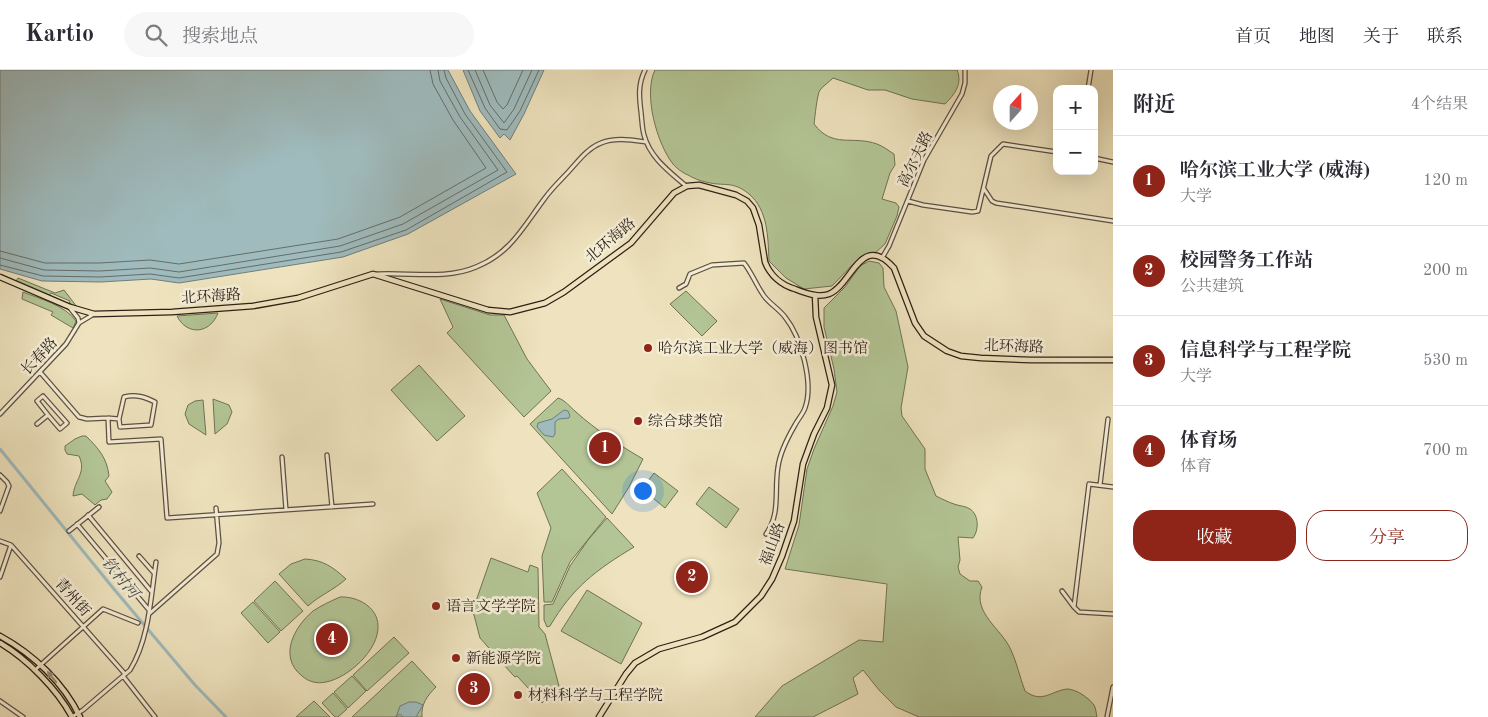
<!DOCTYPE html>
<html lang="zh">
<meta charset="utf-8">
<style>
:root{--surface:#fff;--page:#f7f7f7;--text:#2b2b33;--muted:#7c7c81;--line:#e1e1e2;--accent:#8f2418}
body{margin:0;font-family:"Old Standard TT","Noto Serif SC",serif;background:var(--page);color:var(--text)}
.controls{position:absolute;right:15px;top:15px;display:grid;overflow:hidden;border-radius:10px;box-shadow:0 5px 20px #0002}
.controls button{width:45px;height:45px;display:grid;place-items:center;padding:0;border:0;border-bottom:1px solid var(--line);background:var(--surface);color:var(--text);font:25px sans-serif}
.compass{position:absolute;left:993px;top:15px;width:45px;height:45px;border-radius:50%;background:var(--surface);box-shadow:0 5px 20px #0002;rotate:21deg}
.you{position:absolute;left:642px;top:420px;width:18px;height:18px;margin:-12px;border:4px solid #fff;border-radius:50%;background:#1a73e8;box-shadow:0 0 0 8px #1a73e833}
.badge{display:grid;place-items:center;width:32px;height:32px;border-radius:50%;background:var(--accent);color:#fff;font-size:16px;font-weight:700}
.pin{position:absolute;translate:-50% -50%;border:2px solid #fff;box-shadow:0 1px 5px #0006}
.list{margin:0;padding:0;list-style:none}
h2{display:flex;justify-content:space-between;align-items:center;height:65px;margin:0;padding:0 20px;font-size:21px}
h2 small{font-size:16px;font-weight:400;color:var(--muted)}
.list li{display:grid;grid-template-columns:32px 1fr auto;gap:15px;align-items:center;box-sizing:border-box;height:90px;padding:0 20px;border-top:1px solid var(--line)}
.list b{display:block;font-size:19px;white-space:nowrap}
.list p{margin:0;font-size:16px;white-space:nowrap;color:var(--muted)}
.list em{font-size:16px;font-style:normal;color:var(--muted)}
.actions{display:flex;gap:10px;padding:15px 20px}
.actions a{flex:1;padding:11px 0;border:1px solid var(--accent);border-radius:20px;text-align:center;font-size:18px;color:var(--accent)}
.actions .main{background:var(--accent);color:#fff}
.icon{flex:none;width:28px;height:28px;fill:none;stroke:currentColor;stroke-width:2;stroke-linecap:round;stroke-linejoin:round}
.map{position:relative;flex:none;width:1113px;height:647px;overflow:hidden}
header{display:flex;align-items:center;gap:30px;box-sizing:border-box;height:70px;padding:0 25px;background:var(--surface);border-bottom:1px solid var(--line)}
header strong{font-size:24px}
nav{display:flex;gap:28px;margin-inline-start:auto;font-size:18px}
.search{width:350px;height:45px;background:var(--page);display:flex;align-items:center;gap:12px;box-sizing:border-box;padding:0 18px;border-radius:28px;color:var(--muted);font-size:19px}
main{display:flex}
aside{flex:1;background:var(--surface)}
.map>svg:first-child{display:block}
.green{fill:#b3c595;stroke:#707256}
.water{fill:#9fbbbd;stroke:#717d7b}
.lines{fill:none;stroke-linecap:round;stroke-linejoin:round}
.shore{stroke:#666d6a;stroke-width:1}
.canal{stroke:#9fbbbd;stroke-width:3}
.minor-casing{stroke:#5d5041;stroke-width:5.5}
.major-casing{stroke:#2d1f17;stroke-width:7}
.minor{stroke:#f4edd5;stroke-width:3}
.major{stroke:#eee3be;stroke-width:4.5}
.oneway{fill:#978b73}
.poi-dot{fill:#8f2418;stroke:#f4edd5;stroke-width:2}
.labels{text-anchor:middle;stroke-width:5;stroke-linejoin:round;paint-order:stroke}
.street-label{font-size:15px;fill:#2d1f17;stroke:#f4edd5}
.poi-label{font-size:15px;fill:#2d1f17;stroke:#f4edd5;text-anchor:start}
.water-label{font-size:16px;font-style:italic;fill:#4f4e49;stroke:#f4edd5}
</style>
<header>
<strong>Kartio</strong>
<div class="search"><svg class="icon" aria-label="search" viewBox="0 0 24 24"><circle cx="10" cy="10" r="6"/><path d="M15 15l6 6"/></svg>搜索地点</div>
<nav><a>首页</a><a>地图</a><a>关于</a><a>联系</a></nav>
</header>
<main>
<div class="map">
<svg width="1113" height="647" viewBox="0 0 1113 647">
<rect width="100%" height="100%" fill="#eee3be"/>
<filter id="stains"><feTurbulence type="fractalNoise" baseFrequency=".004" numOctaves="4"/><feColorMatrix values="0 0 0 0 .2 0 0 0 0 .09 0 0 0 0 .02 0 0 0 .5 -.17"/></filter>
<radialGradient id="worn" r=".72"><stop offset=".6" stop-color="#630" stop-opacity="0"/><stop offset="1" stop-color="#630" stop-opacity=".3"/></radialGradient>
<!-- green -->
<path class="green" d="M655,0H957C963,14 954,25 945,34L912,29L885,20H868L833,8C829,12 823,16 820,20C817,24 815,47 814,54C833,79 852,65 877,74C883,76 889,81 894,84L895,95L890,103L882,129L896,133L899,137L897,146L885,174L874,184L861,186L832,216L804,219L786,208L769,191C768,167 768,140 749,124C732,110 724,117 706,112C700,111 693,108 688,105C683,103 676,98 673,94C657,74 643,24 655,0Z
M869,191L879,193L883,198L884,217L896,241L908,297L901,338L902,346L925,379V399L936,426C942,429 948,432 954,434C959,436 966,436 970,439C979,445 979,460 973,468L958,467L960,490L958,497L960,504L970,511H978L982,517C972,543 1002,559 1011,580C1017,593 1020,608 1025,621C1042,634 1051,621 1067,619C1076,619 1089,628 1094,635C1096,638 1096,643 1097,647H919L896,637L879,620L863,600L853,608L858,624L813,647H755L782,616L859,570L883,572L887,514L785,499L799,455L807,399L814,379L833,336L837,322L834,299L824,257V238L845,217L860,196Z
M18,208L55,223L64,220L77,237L69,233L70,231L51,223L49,226L16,211Z
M686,221L717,251L702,266L670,234Z
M23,222C40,229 65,235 76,251L73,258L51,245L53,242L22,229Z
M440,229L490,245H504L527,289L551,321L524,347L447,263L453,257Z
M218,243C210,264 187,266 177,246Z
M419,295L465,346L437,371L391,320Z
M558,328C565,330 570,337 576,342C596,360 619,375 643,389L629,417L612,444L530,354Z
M213,329L229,335L232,342L227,354L215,364Z
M203,330L206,365L189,354L185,344L188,335L195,331Z
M82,366H86C99,379 107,388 109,406L105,411L112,422L107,429L101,430L95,435L82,424L73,426C74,410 87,403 79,386L67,384L65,380V376L75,369Z
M562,399L606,447L570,492L552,532H544L542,486L551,458L537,423Z
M654,403L678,421L665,438L642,419Z
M709,417L739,439L726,458L696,434Z
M607,448L634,477C596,500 573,517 550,556L547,557L544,550V535L553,534L570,496L588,470Z
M491,488L528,502L530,495L538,498L539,557L545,564L559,616L542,633L517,606L515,607L512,604L480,568L474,545L470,540L476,531Z
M305,489C323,490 333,497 346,509C334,520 320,525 308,536L279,504L291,494Z
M275,511L303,541L281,561L254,531Z
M587,520L642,553L621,594L561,561Z
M340,527C357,526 378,537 378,556C379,580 348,608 326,612C317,614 309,612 302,606C278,587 294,557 313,541C322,535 331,531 340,527Z
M253,532L280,562L268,573L241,543Z
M394,567L409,583L367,621L353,605Z
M412,591L436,617C427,626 421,634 422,647H352Z
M352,606L366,621L348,638L334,622Z
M333,623L347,639L338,647H335L322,633Z
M314,631L330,647H296Z"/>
<!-- water -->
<path class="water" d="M0,0H448L470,41L516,104L408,164L343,187L179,213L151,209L101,212L42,211L0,199Z
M463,0H544L524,44L510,70L504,64L500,68L480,41Z
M564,340L568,341L570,346L569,348L559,349L555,352V364L553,367L544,365L537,357L538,353L552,349Z
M409,632H416L423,635L416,647H403L400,644L396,647L400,636Z"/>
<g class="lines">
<!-- shore -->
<path class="shore" d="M468,0L485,38L500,59L507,60L520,41L539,0
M475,0L490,35L504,53L514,39L532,0
M483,0L497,32L503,39L507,35L523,0
M0,181L45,193H100L150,190L179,194L338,169L400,147L486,98L453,50L433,14L430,0
M0,188L44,200L100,201L150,198L179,202L340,176L403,154L498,100L460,47L440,11L438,0
M0,195L43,206L100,207L150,204L179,208L341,182L406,160L507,102L465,44L446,8L444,0"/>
<!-- canal -->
<path class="canal" d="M0,379L113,518L195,615L226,647"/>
<defs>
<path id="minor" d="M645,0C638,14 639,26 641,42C642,50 642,58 644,65C650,88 670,102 686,116
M1088,19L1091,0
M1094,88L1113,92
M984,119L992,131L996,133L1113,151
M908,131L923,135L972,142L978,141L991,86L1003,74L1057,82
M882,188L889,176L924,90L962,24L965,13V0
M377,204C409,202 446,210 476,197C511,183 523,157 545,128C552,118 562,109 570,100C579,90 588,78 601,73C615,67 632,70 646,72
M679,218L686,214L690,204L712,195L744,193C752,203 756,215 764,226C770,234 779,239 785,247C801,267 814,313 805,338C803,344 798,349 795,355C788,367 780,382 778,397C774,420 781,443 766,464
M70,238L78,248L79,253
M40,302L79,347L87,349L108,348L109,372L161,369L167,448L373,434
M0,344L66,274L79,253L94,244
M108,348L119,349L120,357L151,355L155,332C145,327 136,324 124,327L119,349
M37,354L48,345L37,331L43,326L67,353L60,359L48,345
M327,385L332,437
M282,387L286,440
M0,405L7,412L9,416L0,441
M1100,415L1108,349
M88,445L151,521
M77,454L149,540
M69,461L99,437
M0,471L11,475L125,604
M139,486L154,503
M0,507L11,475
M1062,521L1074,537L1079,542L1113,544
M1074,537L1089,414L1113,417
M149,544L217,484L219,473L216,438
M35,600L103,539L138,553
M123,606L155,647
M0,631L23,647
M72,647L83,640L130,600C149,570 151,526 156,492
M1107,647L1113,617"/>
<path id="major" d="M0,207L70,237L94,244L172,242L253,236L298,228L373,204L488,240L510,242L545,233L564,222L631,173L674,123L687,116L699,115L736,125L747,131L753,138L759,155L765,192C770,205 781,215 795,219C805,223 818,228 829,224C852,215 861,161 894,198L915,253L924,266L947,281L961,286L981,288L1031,290H1113
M0,566C33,584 64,613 80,647
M0,573C27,589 57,619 72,647
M599,647L626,604L635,593L659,579L702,567L735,552L761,526L772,509L782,486L794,451L803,394L814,364L827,338L832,315L816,247L815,225"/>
</defs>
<!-- minor casing -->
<use href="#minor" class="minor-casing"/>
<!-- major casing -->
<use href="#major" class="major-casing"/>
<!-- minor -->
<use href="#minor" class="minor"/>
<!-- major -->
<use href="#major" class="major"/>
</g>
<!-- one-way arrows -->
<defs><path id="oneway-solid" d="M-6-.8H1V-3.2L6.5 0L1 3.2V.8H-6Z" transform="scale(1.25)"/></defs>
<use class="oneway" href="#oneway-solid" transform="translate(52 607) rotate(-129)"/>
<!-- markers -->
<g class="poi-dot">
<circle cx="648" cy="278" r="5"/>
<circle cx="638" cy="351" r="5"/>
<circle cx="436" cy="536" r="5"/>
<circle cx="456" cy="588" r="5"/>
<circle cx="518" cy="625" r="5"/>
</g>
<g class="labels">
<!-- street labels -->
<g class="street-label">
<text transform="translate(915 89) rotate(-64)" y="5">高尔夫路</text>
<text transform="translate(610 170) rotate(-40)" y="5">北环海路</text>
<text transform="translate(211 226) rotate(-4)" y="5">北环海路</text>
<text transform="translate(1014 276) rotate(2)" y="5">北环海路</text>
<text transform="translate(39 286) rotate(-47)" y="5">长春路</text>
<text transform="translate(772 474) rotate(-70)" y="5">福山路</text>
<text transform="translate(73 527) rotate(48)" y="5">青州街</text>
</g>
<!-- poi labels -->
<g class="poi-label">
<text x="658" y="283">哈尔滨工业大学（威海）图书馆</text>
<text x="648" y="356">综合球类馆</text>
<text x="446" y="541">语言文学学院</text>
<text x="466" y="593">新能源学院</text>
<text x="528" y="630">材料科学与工程学院</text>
</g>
<!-- water labels -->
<g class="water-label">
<text transform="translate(121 507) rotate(50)" y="6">钦村河</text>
</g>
</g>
<rect width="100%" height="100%" filter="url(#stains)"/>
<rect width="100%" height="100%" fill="url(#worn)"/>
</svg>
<div class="controls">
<button>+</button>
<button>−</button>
</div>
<svg class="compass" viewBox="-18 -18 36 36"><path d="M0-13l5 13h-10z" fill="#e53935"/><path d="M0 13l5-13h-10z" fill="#7c7c81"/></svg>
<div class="you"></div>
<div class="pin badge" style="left:605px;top:378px">1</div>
<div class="pin badge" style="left:692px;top:507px">2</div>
<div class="pin badge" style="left:474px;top:619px">3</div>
<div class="pin badge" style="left:332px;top:569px">4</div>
</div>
<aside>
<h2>附近<small>4个结果</small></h2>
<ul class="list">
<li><span class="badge">1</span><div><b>哈尔滨工业大学 (威海)</b><p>大学</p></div><em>120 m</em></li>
<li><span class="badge">2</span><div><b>校园警务工作站</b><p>公共建筑</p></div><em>200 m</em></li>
<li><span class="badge">3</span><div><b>信息科学与工程学院</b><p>大学</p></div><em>530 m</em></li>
<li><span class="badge">4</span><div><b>体育场</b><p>体育</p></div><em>700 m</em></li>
</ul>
<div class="actions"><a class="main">收藏</a><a>分享</a></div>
</aside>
</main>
